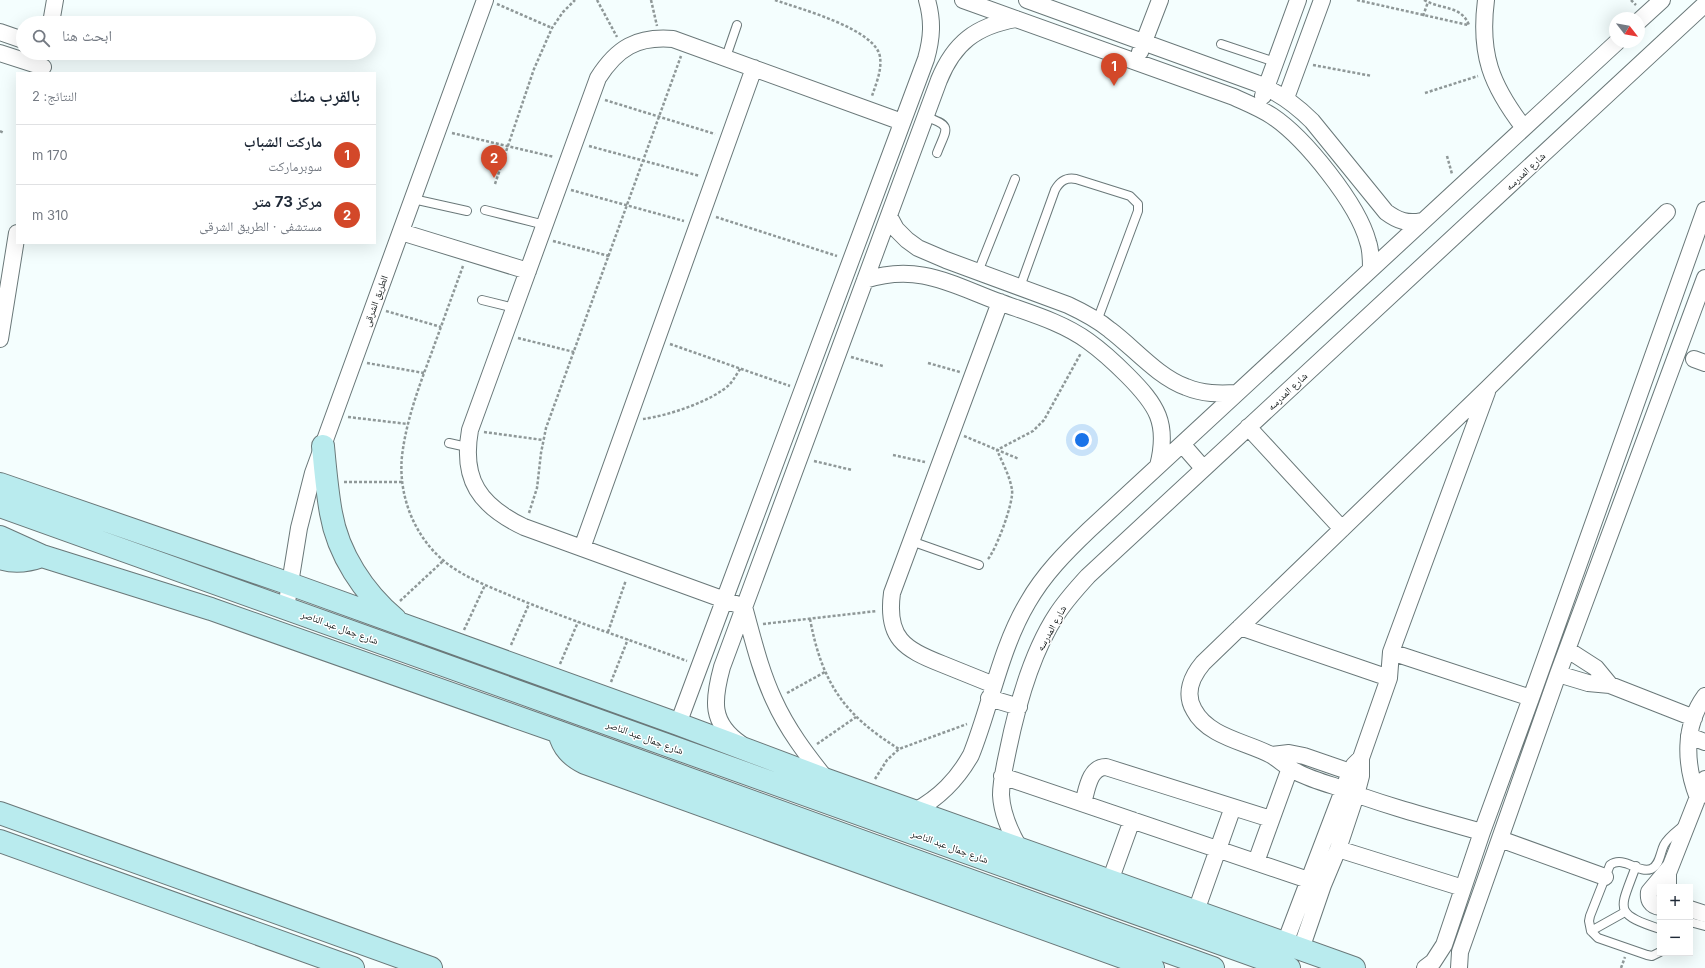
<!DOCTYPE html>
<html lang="ar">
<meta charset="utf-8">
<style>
:root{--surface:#fff;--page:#f2f2f3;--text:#1f2937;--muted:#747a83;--line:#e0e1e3;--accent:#d34829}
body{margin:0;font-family:Inter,"Noto Naskh Arabic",sans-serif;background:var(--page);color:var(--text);direction:rtl}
.controls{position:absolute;right:12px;bottom:12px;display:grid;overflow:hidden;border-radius:0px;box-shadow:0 4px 16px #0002}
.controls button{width:36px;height:36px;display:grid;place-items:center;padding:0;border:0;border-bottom:1px solid var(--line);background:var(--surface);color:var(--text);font:20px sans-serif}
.compass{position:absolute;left:1609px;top:12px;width:36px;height:36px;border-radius:50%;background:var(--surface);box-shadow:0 4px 16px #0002;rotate:121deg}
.you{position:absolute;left:1082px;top:440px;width:14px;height:14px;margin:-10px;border:3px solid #fff;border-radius:50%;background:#1a73e8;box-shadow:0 0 0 6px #1a73e833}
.badge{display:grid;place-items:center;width:26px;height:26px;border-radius:50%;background:var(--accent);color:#fff;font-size:13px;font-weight:700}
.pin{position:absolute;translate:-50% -33px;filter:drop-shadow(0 1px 2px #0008)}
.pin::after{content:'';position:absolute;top:21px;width:14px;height:12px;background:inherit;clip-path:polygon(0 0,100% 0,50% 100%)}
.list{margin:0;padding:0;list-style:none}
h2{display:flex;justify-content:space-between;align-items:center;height:52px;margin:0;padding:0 16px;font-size:17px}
h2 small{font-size:13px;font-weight:400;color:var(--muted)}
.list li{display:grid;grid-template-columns:26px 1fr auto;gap:12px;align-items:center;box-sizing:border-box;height:60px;padding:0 16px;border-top:1px solid var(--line)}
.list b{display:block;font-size:15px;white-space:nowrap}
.list p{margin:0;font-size:13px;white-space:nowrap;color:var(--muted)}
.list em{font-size:13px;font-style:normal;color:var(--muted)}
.icon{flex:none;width:22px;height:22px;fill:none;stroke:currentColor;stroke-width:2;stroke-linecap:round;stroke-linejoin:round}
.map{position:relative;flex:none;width:1705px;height:968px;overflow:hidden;direction:ltr}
.search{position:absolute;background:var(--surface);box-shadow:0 4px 16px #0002;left:16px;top:16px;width:360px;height:44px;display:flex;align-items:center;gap:10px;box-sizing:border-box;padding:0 14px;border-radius:22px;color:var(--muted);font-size:15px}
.panel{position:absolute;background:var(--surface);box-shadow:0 4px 16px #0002;left:16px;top:72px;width:360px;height:172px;border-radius:0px;direction:rtl}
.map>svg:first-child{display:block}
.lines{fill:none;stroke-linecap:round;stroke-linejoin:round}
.lane-casing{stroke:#6a7879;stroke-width:10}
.street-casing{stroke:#6a7879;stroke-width:18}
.secondary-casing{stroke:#6a7879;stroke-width:24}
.path{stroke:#8f9898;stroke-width:2.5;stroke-dasharray:3 2;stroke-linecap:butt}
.lane{stroke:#fff;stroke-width:8}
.street{stroke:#fff;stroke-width:16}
.secondary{stroke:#b9ebee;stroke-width:22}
.labels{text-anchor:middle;stroke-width:3;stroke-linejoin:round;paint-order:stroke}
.street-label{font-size:10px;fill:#0d1313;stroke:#fff}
</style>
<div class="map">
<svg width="1705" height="968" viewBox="0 0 1705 968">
<rect width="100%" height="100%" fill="#f4fefe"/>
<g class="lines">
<defs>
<path id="lane" d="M1221,44L1275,62
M726,57L737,25
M926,117C954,126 946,129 937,153
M413,199L467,211
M485,210L545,225
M978,272L1015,179
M1020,287L1055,190C1060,181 1066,177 1076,179L1130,196L1138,204V211L1097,321
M482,300L515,308
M449,443L467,447
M911,541L979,565
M1636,866C1620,910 1612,913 1660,929
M1690,922L1705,926
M1591,931L1625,912
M1660,952L1652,956L1647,955L1598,938L1591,931L1589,921L1590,916L1610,865C1624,855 1638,874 1651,869C1660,865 1660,853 1664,845C1668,837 1677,831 1684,825"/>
<path id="street" d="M963,0L1234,97C1247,103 1260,108 1272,116C1305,138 1358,204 1368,242C1371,250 1371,260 1371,269
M1027,0L1256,83C1278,92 1295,104 1312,121L1386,212C1398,221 1408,224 1422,221
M1486,0C1479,54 1491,85 1524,128
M1639,21L1662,0
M51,23L55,0
M0,32L23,40
M1140,52L1160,0
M0,53L43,67
M1263,96L1298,0
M1286,98L1322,0
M889,216L896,229L907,240L918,248L946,260L1068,305C1083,312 1097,319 1110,330C1134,348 1158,377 1186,387C1203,394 1219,394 1237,393
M401,232L528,271
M865,280C918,263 951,284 999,302C1029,313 1062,322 1088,341C1102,351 1115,363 1127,375C1157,405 1169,423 1158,466
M0,339L17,233
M1694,359L1705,363
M1248,427L1342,529
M1182,444L1203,468
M582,548L754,68
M286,608L299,528L313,473L485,0
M1240,627L1389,678
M1568,650L1596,668L1610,685
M1391,652L1531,698
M1558,674L1588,683L1610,685L1694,718
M994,685C977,678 959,671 942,664C904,649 886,638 892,593L1000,302
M989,698L1019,707
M678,724L926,59C932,38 933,21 927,0
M1689,736L1705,742
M741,744C710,723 713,700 722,667L939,80C954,43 976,26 1016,19
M1272,755L1289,753L1304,756L1359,775
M1002,776L1323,885
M826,779C806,754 787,729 774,700C760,670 753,639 744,607L524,527C480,506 461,480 470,430L598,78C617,48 637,36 673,39L902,122
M1698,798C1685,765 1683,726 1705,696
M1083,803C1087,790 1089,767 1106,767L1271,819
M915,811C940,797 957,780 971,755C991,705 1000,649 1028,602C1044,574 1066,552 1089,530L1617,42
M1482,832C1432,818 1382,805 1334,786C1321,782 1308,778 1297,772C1287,768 1280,760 1271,755C1247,742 1208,737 1194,710C1184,693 1192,676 1203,663L1488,388L1667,212
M1500,839L1605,877
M1020,849C1010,832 1002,815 1001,795C1001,780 1005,765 1008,750C1017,706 1032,652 1057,614C1066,600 1077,588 1088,576L1705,4
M1338,849L1463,888
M1256,862L1290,768
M1110,881L1132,820
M1668,887V873L1705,779
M1660,907C1651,906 1648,900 1649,892L1670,867
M1690,909L1705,914
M1196,911L1233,807
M1285,943L1350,772L1354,765L1361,758
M1301,949L1323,885L1338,849L1356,795L1361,776V758L1389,678L1391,652L1487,392
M1425,968L1433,962L1444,945L1482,832L1531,698L1705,210
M1459,968L1460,952L1558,674L1705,278"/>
<path id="secondary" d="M323,446C325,468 327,491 331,513C338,554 364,593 395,619
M0,484L290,584L678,724L827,780L1354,968
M0,506L1289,968
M0,537L42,556L211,609L559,732L1213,968
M0,558C14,563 28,561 42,556
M559,732C563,748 571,756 585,763L1153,968
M0,813L431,968
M0,841L353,968"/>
</defs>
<!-- lane casing -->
<use href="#lane" class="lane-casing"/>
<!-- street casing -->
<use href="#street" class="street-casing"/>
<!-- secondary casing -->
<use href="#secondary" class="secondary-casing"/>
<!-- path -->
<path class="path" d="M597,0L617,37
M651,0L657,26
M775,0C800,9 876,29 880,57C882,70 876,84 872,96
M1357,0L1468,25
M1424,0C1442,10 1461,5 1469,25
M1631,0L1636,5
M497,4L552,28
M1423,16L1428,2
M1313,65L1372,76
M1425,93L1478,76
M605,100L715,134
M0,131L4,133
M452,133L554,157
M589,146L700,176
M1447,156L1452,174
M495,184L534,69L552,28L563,12L575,0
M571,190L684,221
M716,217L837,256
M553,241L609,256
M463,266C452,296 441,327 430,357C418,389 406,422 402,456C398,495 414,536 444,561C463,577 488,586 511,596C569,620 628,639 687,661
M386,311L441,327
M518,338L574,352
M670,344L790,386
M851,357L883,366
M367,363L424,373
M928,363L960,372
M348,417L408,424
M643,419C667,416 713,401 730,384C734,379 737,374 740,369
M484,432L543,440
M964,436L1019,459
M893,455L925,462
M814,461L852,470
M344,482H402
M529,513L537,488L541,453L546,428L681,56
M988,559C996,550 1014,502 1012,490C1010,476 1002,462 997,450L1033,431L1044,420L1081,353
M400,601L443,561
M810,619C822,683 844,715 899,749
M763,624L877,611
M464,630L485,585
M608,632L626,580
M511,645L529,604
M560,664L578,622
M611,682L628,639
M787,693L825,672
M817,744L856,717
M875,779L887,760L899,749L967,724
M1621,968L1625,957"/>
<!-- lane -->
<use href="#lane" class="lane"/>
<!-- street -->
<use href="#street" class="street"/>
<!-- secondary -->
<use href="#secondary" class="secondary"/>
</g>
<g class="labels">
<!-- street labels -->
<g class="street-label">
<text transform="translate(1525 171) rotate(-43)" y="4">شارع المدرسه</text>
<text transform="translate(375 301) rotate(-70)" y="4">الطريق الشرقى</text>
<text transform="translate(1287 391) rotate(-43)" y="4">شارع المدرسه</text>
<text transform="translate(340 627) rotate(20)" y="4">شارع جمال عبد الناصر</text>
<text transform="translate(1051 628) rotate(-61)" y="4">شارع المدرسه</text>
<text transform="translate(645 737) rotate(20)" y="4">شارع جمال عبد الناصر</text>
<text transform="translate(950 846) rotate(20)" y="4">شارع جمال عبد الناصر</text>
</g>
</g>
</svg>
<div class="controls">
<button>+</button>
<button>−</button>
</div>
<svg class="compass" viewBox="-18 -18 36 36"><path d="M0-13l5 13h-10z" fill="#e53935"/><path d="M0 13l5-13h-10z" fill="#747a83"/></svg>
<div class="you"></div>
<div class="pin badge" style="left:1114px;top:86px">1</div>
<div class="pin badge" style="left:494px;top:178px">2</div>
<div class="search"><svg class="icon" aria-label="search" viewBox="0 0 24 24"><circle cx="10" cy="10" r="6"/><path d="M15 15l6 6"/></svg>ابحث هنا</div>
<section class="panel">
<h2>بالقرب منك<small>النتائج: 2</small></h2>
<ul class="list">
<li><span class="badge">1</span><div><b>ماركت الشباب</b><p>سوبرماركت</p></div><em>170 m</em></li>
<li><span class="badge">2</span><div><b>مركز 73 متر</b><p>مستشفى · الطريق الشرقى</p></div><em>310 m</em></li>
</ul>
</section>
</div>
